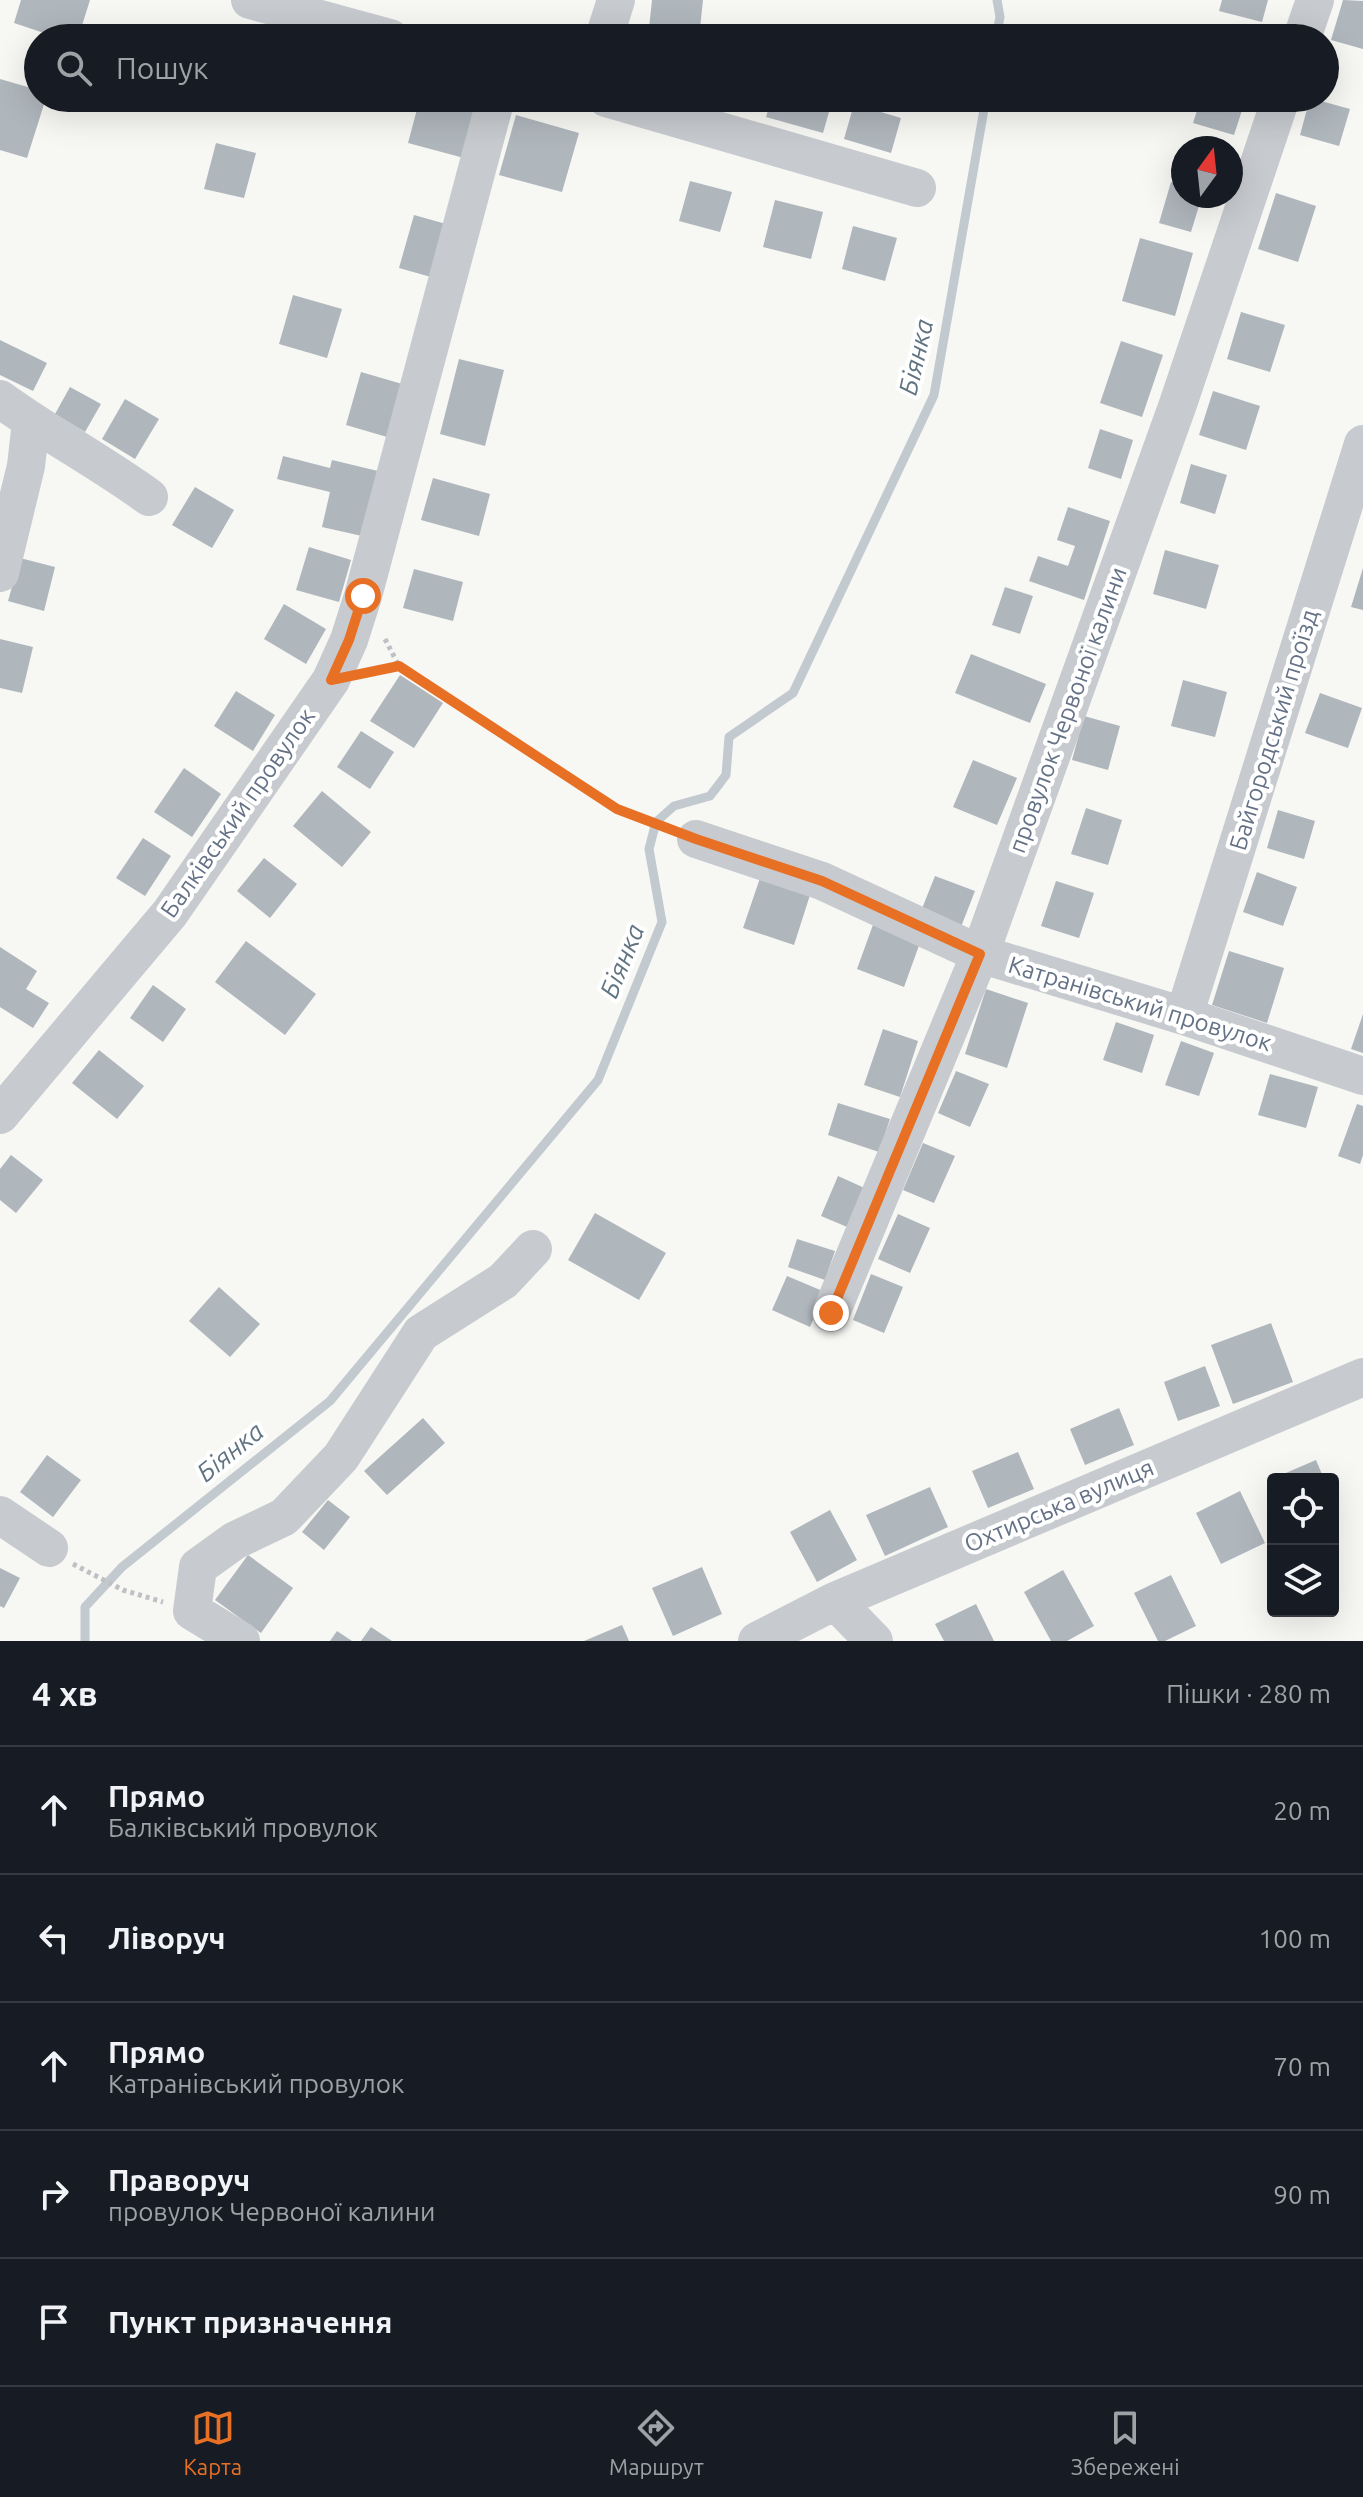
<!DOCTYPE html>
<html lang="uk">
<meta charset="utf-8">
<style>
:root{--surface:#171b24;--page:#20242c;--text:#f1f3f6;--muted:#9ea1a6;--line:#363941;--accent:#e77024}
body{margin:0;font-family:Ubuntu,sans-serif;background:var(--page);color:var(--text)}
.controls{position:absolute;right:24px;bottom:24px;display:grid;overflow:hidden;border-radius:8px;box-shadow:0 8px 32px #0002}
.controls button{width:72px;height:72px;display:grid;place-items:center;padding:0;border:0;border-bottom:2px solid var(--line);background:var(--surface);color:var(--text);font:40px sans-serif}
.compass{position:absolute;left:1171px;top:136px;width:72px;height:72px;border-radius:50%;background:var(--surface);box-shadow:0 8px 32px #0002;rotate:15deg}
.stop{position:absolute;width:24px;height:24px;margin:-18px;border:6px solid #e77024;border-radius:50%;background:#fff}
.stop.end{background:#e77024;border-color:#fff;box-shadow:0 2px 8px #0008}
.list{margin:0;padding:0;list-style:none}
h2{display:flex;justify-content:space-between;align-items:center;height:104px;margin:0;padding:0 32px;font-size:34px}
h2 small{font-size:26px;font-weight:400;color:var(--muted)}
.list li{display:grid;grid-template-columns:52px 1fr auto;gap:24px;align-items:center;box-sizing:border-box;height:128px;padding:0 32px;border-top:2px solid var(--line)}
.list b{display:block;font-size:30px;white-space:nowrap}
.list p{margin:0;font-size:26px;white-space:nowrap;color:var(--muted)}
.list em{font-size:26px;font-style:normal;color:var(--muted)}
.icon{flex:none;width:44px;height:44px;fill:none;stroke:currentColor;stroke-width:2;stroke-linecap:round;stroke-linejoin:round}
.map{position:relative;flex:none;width:1363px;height:1641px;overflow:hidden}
.search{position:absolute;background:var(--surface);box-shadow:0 8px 32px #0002;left:24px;right:24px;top:24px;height:88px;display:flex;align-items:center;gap:20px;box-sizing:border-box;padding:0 28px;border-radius:44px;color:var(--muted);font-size:30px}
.sheet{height:744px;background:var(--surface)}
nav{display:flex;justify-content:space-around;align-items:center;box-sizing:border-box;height:112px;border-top:2px solid var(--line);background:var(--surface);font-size:22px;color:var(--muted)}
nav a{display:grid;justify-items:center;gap:4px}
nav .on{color:var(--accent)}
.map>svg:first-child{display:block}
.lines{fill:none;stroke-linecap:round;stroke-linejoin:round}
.stream{stroke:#c2cad0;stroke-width:9}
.building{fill:#afb6bc}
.path{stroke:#bec0c3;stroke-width:5;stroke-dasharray:4 4;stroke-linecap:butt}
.minor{stroke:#c7cace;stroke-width:38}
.route{stroke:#e77024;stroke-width:10}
.labels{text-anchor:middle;stroke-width:8;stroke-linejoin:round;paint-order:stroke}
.street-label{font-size:24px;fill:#657286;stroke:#fff}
.water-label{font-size:26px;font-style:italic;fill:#617482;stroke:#fff}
</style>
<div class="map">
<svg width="1363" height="1641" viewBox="0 0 1363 1641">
<rect width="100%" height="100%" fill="#f7f7f4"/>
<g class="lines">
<!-- stream -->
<path class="stream" d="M996,38L1000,17L997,0
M85,1641V1607L122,1567L330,1401L598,1080L662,922L649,849L656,822L674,806L710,796L726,775L729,737L793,693L934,395L986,98"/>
</g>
<!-- building -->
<path class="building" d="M21,0H90L78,38H59L14,23Z
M652,0H703L699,38H648Z
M1222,0H1268L1262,22L1219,11Z
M1343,0L1363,1V49L1331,40Z
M0,79L38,90V98H46L27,158L0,150Z
M420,98H480L464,158L408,143Z
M772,98H833L823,133L766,117Z
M1201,98H1246L1234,135L1193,123Z
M1310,98L1350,109L1339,146L1300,135Z
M854,104L901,118L891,153L844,139Z
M516,115L579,133L562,192L499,175Z
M216,143L256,153L244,198L204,189Z
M690,181L732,192L720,232L679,221Z
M1171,182L1183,185V196H1202L1191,232L1159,223Z
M1276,193L1316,206L1298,262L1258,249Z
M775,200L823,212L811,259L763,247Z
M414,215L446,224L431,277L399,268Z
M853,226L897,238L885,281L842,269Z
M1140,238L1193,253L1175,316L1122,301Z
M293,295L342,309L327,358L279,344Z
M1241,312L1285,325L1270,372L1227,359Z
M0,340L47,363L33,391L0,375Z
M1121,341L1163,355L1142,417L1100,403Z
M459,359L504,370L485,446L440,434Z
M361,372L409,386L394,439L346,425Z
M70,387L101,404L85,432L55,414Z
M1213,391L1260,406L1246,450L1199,435Z
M125,399L159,419L135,459L102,439Z
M1100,429L1133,440L1121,479L1088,468Z
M283,456L330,468L332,460L378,471L362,536L322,527L330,492L277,479Z
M1191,464L1227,475L1215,514L1180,503Z
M433,478L490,494L479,536L421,520Z
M195,487L234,510L212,548L172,525Z
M1068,507L1110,521L1084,600L1029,581L1038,556L1068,566L1075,546L1057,540Z
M309,547L351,560L339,602L296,590Z
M1165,550L1219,565L1206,609L1153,594Z
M20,558L55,567L44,611L8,601Z
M1363,568V610L1351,607Z
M414,569L463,582L453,621L403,608Z
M1005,587L1033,596L1020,634L992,625Z
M284,604L326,629L306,664L264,639Z
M0,639L33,647L22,693L0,688Z
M971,654L1046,684L1030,723L955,693Z
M400,675L443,703L414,748L370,721Z
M1183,680L1227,692L1215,737L1171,726Z
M236,691L275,715L253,751L214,726Z
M1320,693L1362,708L1348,748L1305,733Z
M1084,716L1120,726L1108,770L1072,760Z
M361,731L394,752L370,789L337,767Z
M973,760L1017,778L997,825L953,807Z
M184,768L221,794L192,837L154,812Z
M322,791L371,832L342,867L293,826Z
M1086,808L1122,820L1108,865L1071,854Z
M1278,810L1315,821L1304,859L1267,848Z
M143,838L171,856L145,896L116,878Z
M264,858L297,884L270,918L237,891Z
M1257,872L1297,887L1283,926L1243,912Z
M935,876L975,891L959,932L919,916Z
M760,878L810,895L794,945L743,928Z
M1056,881L1094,893L1079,938L1041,926Z
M874,922L921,940L904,987L857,969Z
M246,941L316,994L285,1035L215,982Z
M0,947L37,971L26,989L49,1003L33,1028L0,1007Z
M1229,951L1284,968L1267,1023L1212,1005Z
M153,985L186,1009L163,1042L130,1018Z
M986,989L1028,1003L1007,1068L965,1054Z
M1363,1014V1053L1351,1049Z
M1116,1022L1154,1035L1142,1073L1103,1060Z
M883,1029L918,1041L900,1097L864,1085Z
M1181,1041L1214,1053L1199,1096L1165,1085Z
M99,1050L144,1086L117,1119L72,1083Z
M956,1071L989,1084L970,1127L938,1113Z
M1270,1074L1318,1087L1306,1128L1258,1115Z
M838,1103L890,1119L879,1152L828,1135Z
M1357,1104L1363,1106V1155L1360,1164L1338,1156Z
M923,1143L955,1156L934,1203L903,1190Z
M11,1155L43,1180L16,1213L0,1200V1169Z
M838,1176L869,1190L852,1229L821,1216Z
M595,1213L666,1253L639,1300L568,1260Z
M898,1214L930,1228L910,1273L878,1259Z
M797,1239L835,1251L825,1280L788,1267Z
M871,1274L903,1287L884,1333L853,1320Z
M787,1276L825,1292L810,1327L772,1310Z
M219,1287L260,1324L230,1357L189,1321Z
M1271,1323L1293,1382L1233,1404L1211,1345Z
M1205,1366L1220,1406L1178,1421L1164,1382Z
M1119,1408L1134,1445L1085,1465L1070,1429Z
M423,1418L445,1443L387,1495L364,1471Z
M1018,1452L1034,1489L988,1508L972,1471Z
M47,1455L81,1480L53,1517L20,1492Z
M1316,1460L1324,1479H1272Z
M930,1487L948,1527L885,1556L866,1515Z
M1240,1491L1265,1543L1221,1564L1196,1513Z
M328,1500L350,1517L324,1550L302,1532Z
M830,1510L857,1560L817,1582L790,1532Z
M248,1555L293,1588L261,1633L215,1600Z
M702,1567L722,1614L673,1636L652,1588Z
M0,1568L20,1578L4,1608L0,1606Z
M1063,1570L1094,1626L1067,1641H1051L1024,1592Z
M1171,1575L1196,1626L1165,1641H1158L1134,1593Z
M976,1604L994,1641H944L935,1624Z
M622,1625L629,1641H584Z
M371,1627L392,1641H361Z
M337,1631L352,1641H330Z"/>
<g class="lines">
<!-- path -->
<path class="path" d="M385,639L399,666
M370,672L399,666L617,809L665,828
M73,1564L123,1590L163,1602"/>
<!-- minor -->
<path class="minor" d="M250,0L390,38
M604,38L616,0
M1302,38L1315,0
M606,98L917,188
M0,399C48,434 101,462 149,497
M0,573L26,466L31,422
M696,839L822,881L980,954L1184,1016L1363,1076
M1184,1016L1363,444
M0,1115L170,913L331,680L349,640L363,596L496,98
M831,1313L980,954L1178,404L1281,98
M0,1515L49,1548
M835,1601L874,1641
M241,1641L192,1611L198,1567L234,1541L284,1517L341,1457L421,1333L503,1281L533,1249
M757,1641L835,1601L1363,1377"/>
</g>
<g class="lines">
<!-- route -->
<path class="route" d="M363,596L349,640L331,680L399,666L617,809L696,839L822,881L980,954L831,1313"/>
</g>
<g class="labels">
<!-- street labels -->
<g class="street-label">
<text transform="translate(1068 710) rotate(-70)" y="8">провулок Червоної калини</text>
<text transform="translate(1274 730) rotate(-73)" y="8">Байгородський проїзд</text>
<text transform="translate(238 813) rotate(-55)" y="8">Балківський провулок</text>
<text transform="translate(1140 1004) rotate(17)" y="8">Катранівський провулок</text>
<text transform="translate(1059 1506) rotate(-23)" y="8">Охтирська вулиця</text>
</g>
<!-- water labels -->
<g class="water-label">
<text transform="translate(916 357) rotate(-77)" y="9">Біянка</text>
<text transform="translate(622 961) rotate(-68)" y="9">Біянка</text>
<text transform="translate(230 1452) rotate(-39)" y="9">Біянка</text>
</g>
</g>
</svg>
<div class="controls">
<button><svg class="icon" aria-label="locate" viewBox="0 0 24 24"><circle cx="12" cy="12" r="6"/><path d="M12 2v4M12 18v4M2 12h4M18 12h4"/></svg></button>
<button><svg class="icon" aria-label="layers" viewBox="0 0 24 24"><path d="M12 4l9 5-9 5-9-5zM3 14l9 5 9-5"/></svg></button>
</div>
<svg class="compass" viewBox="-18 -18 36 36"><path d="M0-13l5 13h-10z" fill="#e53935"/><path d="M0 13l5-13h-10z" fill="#9ea1a6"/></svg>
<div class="stop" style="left:363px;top:596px"></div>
<div class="stop end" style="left:831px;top:1313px"></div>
<div class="search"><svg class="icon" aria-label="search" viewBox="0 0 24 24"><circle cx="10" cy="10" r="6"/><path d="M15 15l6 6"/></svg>Пошук</div>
</div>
<section class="sheet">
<h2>4 хв<small>Пішки · 280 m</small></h2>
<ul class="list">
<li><svg class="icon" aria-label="ahead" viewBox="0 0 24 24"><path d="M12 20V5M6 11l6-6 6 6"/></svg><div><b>Прямо</b><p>Балківський провулок</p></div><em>20 m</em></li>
<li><svg class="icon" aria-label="left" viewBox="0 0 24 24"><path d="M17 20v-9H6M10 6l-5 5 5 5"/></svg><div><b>Ліворуч</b></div><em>100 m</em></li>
<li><svg class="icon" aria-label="ahead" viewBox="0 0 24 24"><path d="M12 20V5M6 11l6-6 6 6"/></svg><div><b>Прямо</b><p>Катранівський провулок</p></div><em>70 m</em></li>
<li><svg class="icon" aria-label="right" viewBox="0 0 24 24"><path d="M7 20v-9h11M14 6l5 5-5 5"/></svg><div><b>Праворуч</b><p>провулок Червоної калини</p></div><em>90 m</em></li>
<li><svg class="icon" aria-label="arrive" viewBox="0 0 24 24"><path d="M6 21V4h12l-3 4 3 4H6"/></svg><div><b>Пункт призначення</b></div></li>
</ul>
</section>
<nav>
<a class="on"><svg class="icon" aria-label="map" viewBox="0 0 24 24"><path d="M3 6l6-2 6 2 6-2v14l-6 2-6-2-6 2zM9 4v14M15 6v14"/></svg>Карта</a>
<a><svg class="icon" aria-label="directions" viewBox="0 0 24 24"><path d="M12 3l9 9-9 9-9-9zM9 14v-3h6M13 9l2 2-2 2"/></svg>Маршрут</a>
<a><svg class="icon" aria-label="saved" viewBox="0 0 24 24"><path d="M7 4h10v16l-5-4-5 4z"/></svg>Збережені</a>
</nav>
